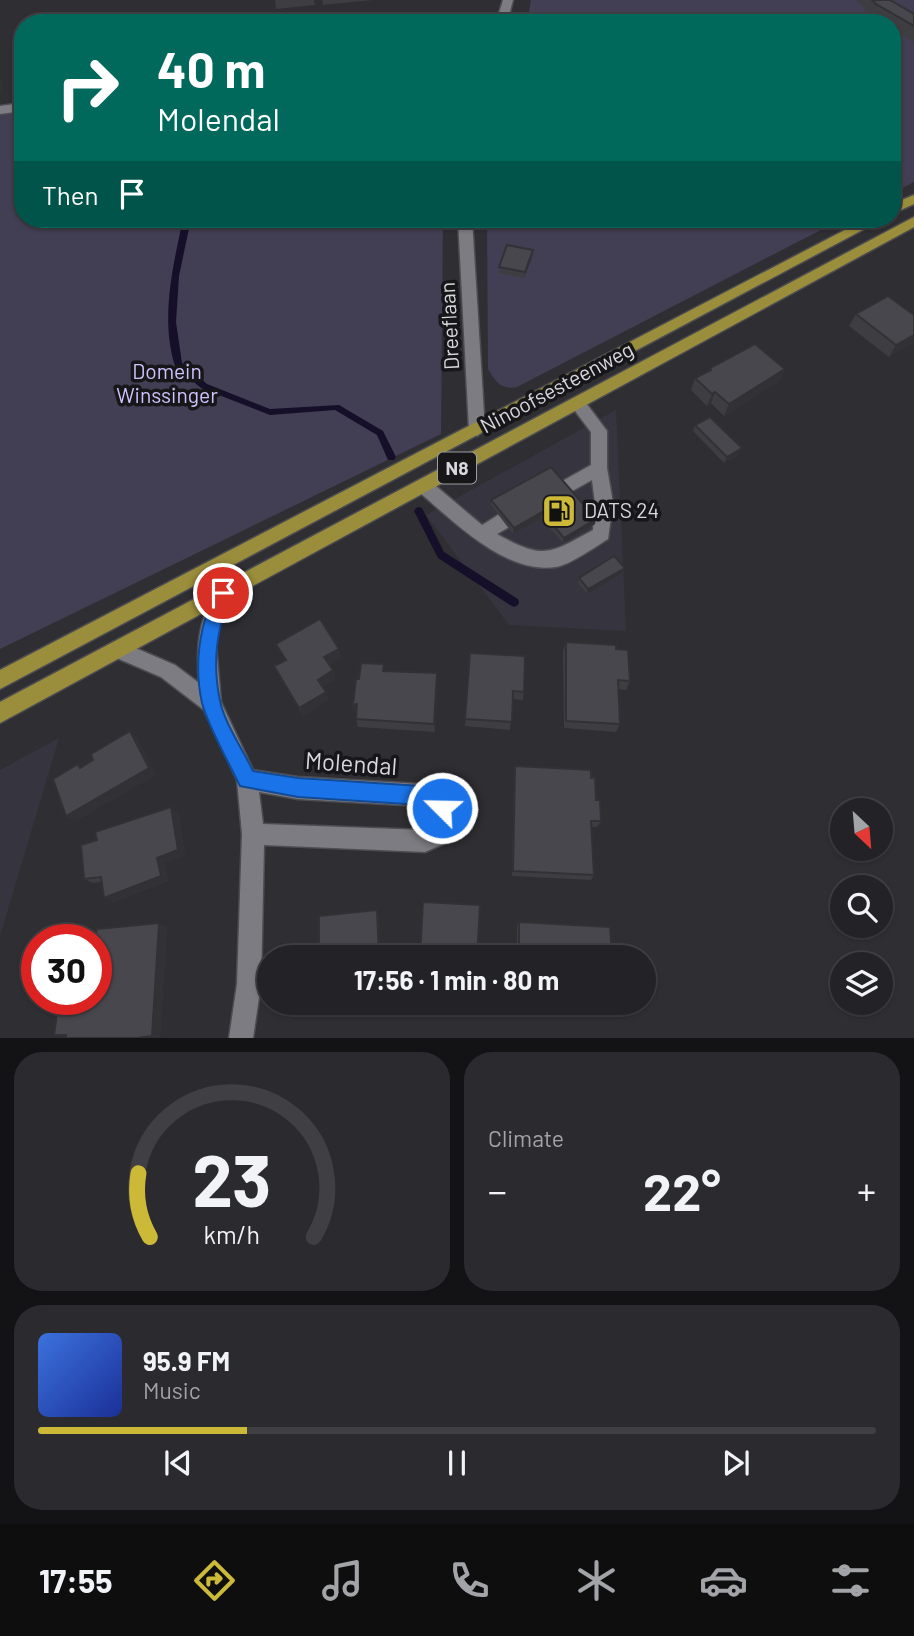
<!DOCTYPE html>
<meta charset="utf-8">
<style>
:root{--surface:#232226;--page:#2b2a2e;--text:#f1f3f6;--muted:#a3a4a7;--line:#403f43;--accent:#cdb938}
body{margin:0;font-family:Barlow,sans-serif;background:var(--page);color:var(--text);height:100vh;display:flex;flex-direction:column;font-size:26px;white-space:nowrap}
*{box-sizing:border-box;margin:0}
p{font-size:23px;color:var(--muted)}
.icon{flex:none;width:38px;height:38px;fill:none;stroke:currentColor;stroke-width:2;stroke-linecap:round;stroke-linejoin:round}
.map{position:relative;height:1038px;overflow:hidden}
.drawer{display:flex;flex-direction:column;gap:14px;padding:14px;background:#131315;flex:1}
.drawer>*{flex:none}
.banner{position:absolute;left:14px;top:14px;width:887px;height:214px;border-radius:28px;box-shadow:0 2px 5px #0004,0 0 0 2px var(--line);background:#00695c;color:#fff;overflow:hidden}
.needle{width:46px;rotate:154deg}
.controls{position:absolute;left:830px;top:798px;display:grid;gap:14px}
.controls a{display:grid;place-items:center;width:63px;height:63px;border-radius:50%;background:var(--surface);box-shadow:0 2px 5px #0004,0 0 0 2px var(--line);font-size:35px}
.speed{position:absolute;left:21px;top:924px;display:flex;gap:14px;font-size:35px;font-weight:700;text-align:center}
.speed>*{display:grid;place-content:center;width:91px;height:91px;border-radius:50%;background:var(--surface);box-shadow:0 2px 5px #0004,0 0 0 2px var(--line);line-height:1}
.speed .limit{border:10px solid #d22;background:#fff;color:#111}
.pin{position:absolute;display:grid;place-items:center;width:60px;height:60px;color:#fff;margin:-30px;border:4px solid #fff;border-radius:50%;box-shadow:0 2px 7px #0007}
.me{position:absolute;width:77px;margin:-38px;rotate:293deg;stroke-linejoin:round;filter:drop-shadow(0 0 5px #0008)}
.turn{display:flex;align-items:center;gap:24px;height:147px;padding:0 28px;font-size:32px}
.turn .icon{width:91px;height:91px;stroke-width:2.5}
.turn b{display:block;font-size:49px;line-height:60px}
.then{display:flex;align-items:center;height:66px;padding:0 28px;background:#0003;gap:14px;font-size:26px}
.big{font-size:52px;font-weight:700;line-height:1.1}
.drawer .card{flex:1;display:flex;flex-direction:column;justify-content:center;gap:10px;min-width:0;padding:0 24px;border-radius:28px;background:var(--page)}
.drawer .dial{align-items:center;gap:0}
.dial svg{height:182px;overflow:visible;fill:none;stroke:var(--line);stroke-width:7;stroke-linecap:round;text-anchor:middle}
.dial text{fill:var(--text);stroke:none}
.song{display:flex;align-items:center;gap:21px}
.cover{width:84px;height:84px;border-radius:10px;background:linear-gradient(135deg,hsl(220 70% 55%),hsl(230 70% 35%))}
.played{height:7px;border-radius:4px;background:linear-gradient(90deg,var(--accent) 25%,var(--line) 25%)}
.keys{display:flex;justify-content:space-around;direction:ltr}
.heat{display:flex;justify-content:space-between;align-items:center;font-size:38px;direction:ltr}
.drawer .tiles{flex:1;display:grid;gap:14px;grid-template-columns:1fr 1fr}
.card:last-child{grid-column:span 2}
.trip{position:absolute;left:257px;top:945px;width:399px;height:70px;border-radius:35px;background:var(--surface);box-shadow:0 2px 5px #0004,0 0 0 2px var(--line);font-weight:700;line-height:70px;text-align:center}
.tabs{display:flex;height:112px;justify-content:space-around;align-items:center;background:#0e0e0f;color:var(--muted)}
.tabs .icon{width:49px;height:49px}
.tabs .current{color:var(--accent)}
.tabs b{font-size:32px;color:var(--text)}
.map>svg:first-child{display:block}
.built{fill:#36343f}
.green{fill:#423e54}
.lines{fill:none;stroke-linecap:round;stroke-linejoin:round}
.stream{fill:#160f29;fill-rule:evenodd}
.minor-casing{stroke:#4d4c51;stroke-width:3}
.major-casing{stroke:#4d4c51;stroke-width:3}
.minor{fill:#7d7c82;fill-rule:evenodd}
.major{fill:#9a8e3c;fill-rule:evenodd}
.wall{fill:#3e3d42}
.shaded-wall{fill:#323236}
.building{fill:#48474d;stroke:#323236;stroke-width:2}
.route{fill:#1a73e8;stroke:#114b97;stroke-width:2}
.labels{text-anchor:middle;stroke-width:7;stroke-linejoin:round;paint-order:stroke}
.shield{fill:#171619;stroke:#9e9da1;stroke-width:2}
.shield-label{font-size:19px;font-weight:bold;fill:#d8d7db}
.street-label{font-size:21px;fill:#d8d7db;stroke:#171619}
.park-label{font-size:21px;fill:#cfc3fe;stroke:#171619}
.poi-label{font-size:21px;fill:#d8d7db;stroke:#171619;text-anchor:start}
.near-street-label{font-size:24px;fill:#d8d7db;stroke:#171619}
</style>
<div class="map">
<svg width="914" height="1038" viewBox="0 0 914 1038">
<rect width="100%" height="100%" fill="#2f2e33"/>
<!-- built -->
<g class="built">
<path d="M616,410l10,221 -117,-6 -83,-110z"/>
<path d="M59,738l-59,198v-166z"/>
</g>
<!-- green -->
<g class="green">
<path d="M531,0h383v182l-21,11 -1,-170h-365z"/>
<path d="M23,111v108h420l-2,215 -441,215v-534z"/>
<path d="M487,219h355l-325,168c-16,3 -21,-5 -29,-18z"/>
</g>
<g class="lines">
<!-- stream -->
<g class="stream">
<path d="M183,219h8l-12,57 -3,46 6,41 25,21 63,25 69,-4 44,26 13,26 -2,3h-6l-11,-25 -42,-25 -65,5 -69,-27 -26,-22c-15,-48 -2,-100 8,-147z"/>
<path d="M419,507l3,1 22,44 74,47 1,3 -1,3 -4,2 -4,-2 -72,-47 -24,-47 2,-3z"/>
</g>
<!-- minor casing -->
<g class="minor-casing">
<g id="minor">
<path d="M503,0h10l-6,23h-11z"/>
<path d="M23,103v8l-23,3v-8z"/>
<path d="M458,219h14l13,211 -8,6 -8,-6z"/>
<path d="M577,397l6,2 24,32v37l6,35 -5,36c-13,8 -38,26 -52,28 -50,8 -103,-46 -138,-76l-3,-5 3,-5h12l52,44c13,-7 32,-24 46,-19l3,5 -3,5 -31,18c47,26 52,20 96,-4l2,-27 -3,-23 -45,25 -6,-2 -3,-5 3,-5 50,-28v-33l-22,-29z"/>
<path d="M223,585l7,2 2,6 -11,23 -5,29 5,57 32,68 45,7 123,7 27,10 7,20 -7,28 -23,10 -161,-7 -3,139 -8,54h-24l8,-54 5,-150 -5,-54 -33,-70 -43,-33 -49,-21 -3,-6 3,-6 7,-3 56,24 24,18c-3,-40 0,-60 17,-96zM259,792l39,7 123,7 11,4 -1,17 -7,3 -161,-6z"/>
</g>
</g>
<!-- major casing -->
<g class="major-casing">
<g id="major">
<path d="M914,195v9l-22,10v-10z"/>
<path d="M914,217v10l-914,496v-21z"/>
<path d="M866,219h17l-883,470v-19z"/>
</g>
</g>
<!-- minor -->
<use href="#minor" class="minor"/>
<!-- major -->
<use href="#major" class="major"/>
</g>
<!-- wall -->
<g class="wall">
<path d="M275,0h43h-4l1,5 -39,4z"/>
<path d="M322,0h51l-50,5z"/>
<path d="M856,0h34l24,14v28l-22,-13v-6h-10l-11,-7z"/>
<path d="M532,257l-8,21 -25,-5v-6z"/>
<path d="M856,314l58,28 -25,15 -40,-31z"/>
<path d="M710,368l75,1 -6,12 -55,35 -13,-13 -4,3 -16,-16 4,-12 14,-7z"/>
<path d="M695,425l44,29 -15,9 -31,-32z"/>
<path d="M491,500l104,24 -32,19 -22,-25 -28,16 -22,-29z"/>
<path d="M625,568l-2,5 -36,21 -9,-11 1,-5z"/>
<path d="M566,642l50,7 14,32 -4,9 -8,-1 2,35 -4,8 -52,-4 -1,-77z"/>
<path d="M276,644l63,5 2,9 -12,7 4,5 2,9 -12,8 6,13 -26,16 -25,-42 -4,-8 11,-6z"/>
<path d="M470,653l54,39 -1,8 -11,-1 -2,31 -45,-4z"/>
<path d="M385,671l52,2 -2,59 -77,-5 -2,-8 1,-6h-2l-2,-8 6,-26z"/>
<path d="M515,766l76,12 10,43 -4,6h-6l3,48 -3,5 -79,-4 2,-103z"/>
<path d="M178,813l7,42 -21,8 4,18 -55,21 -11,-20 -9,1 -9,-4z"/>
<path d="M519,922l93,35h-95v-31z"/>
<path d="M167,926l-7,111 -94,1v-2l-12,-1z"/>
<path d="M319,1003h64v4l-60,6 -4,-2z"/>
<path d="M517,1003h96v4l-4,2z"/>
</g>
<!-- shaded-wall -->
<g class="shaded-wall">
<path d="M0,77l2,4v12l-2,1z"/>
<path d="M533,250l-1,7 -8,21 1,-6z"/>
<path d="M914,335v7l-25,15 7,-12z"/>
<path d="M785,369l-6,12 -55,35 5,-12z"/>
<path d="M715,392l-4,11 -4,3 5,-12z"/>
<path d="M742,448l-3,6 -15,9 3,-6z"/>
<path d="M542,512l-1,6 -28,16 1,-6z"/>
<path d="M596,519l-1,5 -32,19 1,-5z"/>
<path d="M625,568l-2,5 -36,21 1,-5z"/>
<path d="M339,649l2,9 -14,8 -3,-9z"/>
<path d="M333,670l2,9 -14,9 -3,-8z"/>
<path d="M437,673l1,9 -3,50 -1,-8z"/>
<path d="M326,692l3,8 -26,16 -4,-8z"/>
<path d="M357,704l3,8 -5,1 -2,-8z"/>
<path d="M130,731l8,7 18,37 -81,47 -9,-6z"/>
<path d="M171,807l7,6 7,42 -21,8 4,18 -55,21 -9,-4z"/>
<path d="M377,910l2,4 2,43h-2z"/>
<path d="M159,923l8,3 -7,111 -8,-1z"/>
</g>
<!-- building -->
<g class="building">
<path d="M872,0h18l24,14v12l-38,-22z"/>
<path d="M78,13l1,9 -18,1 -1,-7z"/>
<path d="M462,15l21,2 -2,6h-70l8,-1 -1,-3 42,-1z"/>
<path d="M374,21v2h-26z"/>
<path d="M507,245l26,5 -8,22 -26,-5z"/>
<path d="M888,296l26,19v20l-18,10 -40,-31z"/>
<path d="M755,344l30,25 -56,35 -14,-12 -3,2 -17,-16 16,-8 -1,-2z"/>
<path d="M710,417l32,31 -15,9 -32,-32z"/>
<path d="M551,467l45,52 -32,19 -22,-26 -28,16 -23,-28z"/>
<path d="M614,556l11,12 -37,21 -9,-11z"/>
<path d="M320,619l19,30 -15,8 9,13 -15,10 8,12 -27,16 -25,-42 12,-6 -10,-16z"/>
<path d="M566,642l50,3v4l12,1 2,31 -12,-1 2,44 -54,-3z"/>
<path d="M470,653l55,3 -1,36 -11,-1 -1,31 -47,-3z"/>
<path d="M361,663l23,1 -1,7 54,2 -3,51 -78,-5 1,-15 -4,1 3,-26h3z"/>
<path d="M130,731l19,37 -83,48 -13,-37 25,-15 2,4 13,-8 -2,-6z"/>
<path d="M515,766l76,4v8l4,-1 1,23h4l1,21h-10l3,54 -81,-4z"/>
<path d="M171,807l7,43 -21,8 4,18 -57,22 -3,-21 -17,2 -3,-34 16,-5 -2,-8z"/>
<path d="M423,902l57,3 -3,52h-57z"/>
<path d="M377,910l2,47h-60v-41z"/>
<path d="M519,922l91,5 2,30h-93z"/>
<path d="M159,923l-7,113 -15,2h-71v-3h-12l5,-36h37v-59h-14l1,-5 13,-2 1,-4z"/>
<path d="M319,1003h62v2l-62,6z"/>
<path d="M544,1003h69v4z"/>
</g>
<!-- route -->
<path class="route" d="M223,586l6,2 3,5c-16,35 -20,70 -12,108 4,21 23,49 33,70l45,7 123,8 26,9 5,13 -3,6 -7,3 -6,-3 -3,-5 -12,-4 -123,-8 -58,-11c-11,-23 -32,-60 -38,-83 -9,-41 -2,-79 15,-115z"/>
<!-- icons -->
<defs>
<g id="fuel-square" transform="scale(1.75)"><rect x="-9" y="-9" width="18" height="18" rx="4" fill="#cdb938" stroke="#171619"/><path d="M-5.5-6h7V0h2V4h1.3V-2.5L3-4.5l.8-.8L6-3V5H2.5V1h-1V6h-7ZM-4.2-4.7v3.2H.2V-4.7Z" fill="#111"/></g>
</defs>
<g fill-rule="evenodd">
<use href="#fuel-square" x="559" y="511"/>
</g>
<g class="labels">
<!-- shield labels -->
<rect class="shield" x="438" y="452.5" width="38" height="31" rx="5"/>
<g class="shield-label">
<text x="457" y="475">N8</text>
</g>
<!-- street labels -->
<g class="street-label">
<text transform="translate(450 326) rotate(-93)" y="7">Dreeflaan</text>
<text transform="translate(557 388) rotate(-28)" y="7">Ninoofsesteenweg</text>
</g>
<!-- park labels -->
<g class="park-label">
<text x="167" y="379">Domein<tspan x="167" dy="24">Winssinger</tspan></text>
</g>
<!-- poi labels -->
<g class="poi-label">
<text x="584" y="518">DATS 24</text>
</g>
<!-- near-street labels -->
<g class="near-street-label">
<text transform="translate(351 764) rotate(4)" y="8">Molendal</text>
</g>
</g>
</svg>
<div class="controls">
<a><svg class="needle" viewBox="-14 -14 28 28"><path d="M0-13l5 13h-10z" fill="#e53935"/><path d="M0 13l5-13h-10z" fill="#a3a4a7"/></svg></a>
<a><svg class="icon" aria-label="search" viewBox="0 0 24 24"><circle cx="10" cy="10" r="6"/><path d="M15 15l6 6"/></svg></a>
<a><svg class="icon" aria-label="layers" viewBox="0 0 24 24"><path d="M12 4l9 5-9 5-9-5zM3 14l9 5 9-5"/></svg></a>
</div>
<div class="speed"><div class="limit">30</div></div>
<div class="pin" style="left:223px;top:593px;background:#d93025"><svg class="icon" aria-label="arrive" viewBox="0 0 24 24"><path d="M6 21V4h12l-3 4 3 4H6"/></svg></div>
<svg class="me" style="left:442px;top:808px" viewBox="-20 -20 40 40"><circle r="17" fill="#1a73e8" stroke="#fff" stroke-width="3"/><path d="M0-11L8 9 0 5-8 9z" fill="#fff"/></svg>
<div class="trip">17:56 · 1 min · 80 m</div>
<div class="banner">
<div class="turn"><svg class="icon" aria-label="right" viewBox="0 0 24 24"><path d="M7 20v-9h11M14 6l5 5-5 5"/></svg><div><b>40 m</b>Molendal</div></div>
<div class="then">Then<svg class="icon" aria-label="arrive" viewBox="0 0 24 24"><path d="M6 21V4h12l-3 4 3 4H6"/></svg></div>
</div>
</div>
<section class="drawer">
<div class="tiles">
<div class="card dial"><svg viewBox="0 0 100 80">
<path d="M14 69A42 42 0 1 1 86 69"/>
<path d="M14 69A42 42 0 0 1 9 41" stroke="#cdb938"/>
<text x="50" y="56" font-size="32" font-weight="700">23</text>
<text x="50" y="72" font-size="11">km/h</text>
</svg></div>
<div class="card"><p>Climate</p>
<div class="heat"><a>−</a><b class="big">22°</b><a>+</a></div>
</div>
<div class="card">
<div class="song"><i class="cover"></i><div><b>95.9 FM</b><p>Music</p></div></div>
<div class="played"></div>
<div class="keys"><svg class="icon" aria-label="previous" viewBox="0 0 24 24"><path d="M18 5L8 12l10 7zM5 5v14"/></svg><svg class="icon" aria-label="pause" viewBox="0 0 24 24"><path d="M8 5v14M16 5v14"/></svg><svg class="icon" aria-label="next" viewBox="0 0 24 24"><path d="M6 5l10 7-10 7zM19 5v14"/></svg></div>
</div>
</div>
</section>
<nav class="tabs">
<b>17:55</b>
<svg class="icon current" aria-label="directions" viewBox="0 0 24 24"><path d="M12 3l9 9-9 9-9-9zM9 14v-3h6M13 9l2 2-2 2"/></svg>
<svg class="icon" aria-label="music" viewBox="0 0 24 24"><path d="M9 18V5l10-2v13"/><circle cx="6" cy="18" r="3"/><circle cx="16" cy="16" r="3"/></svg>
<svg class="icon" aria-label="phone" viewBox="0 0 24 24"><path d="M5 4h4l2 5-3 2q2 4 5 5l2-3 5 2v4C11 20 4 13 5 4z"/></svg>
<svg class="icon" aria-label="climate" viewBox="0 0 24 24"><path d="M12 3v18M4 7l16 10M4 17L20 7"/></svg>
<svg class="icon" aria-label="car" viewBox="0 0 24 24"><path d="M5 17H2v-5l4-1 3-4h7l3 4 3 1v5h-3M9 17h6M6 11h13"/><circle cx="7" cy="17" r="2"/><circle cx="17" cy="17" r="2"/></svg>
<svg class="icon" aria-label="filters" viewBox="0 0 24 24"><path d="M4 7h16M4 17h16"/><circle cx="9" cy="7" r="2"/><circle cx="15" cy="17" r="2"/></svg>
</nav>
